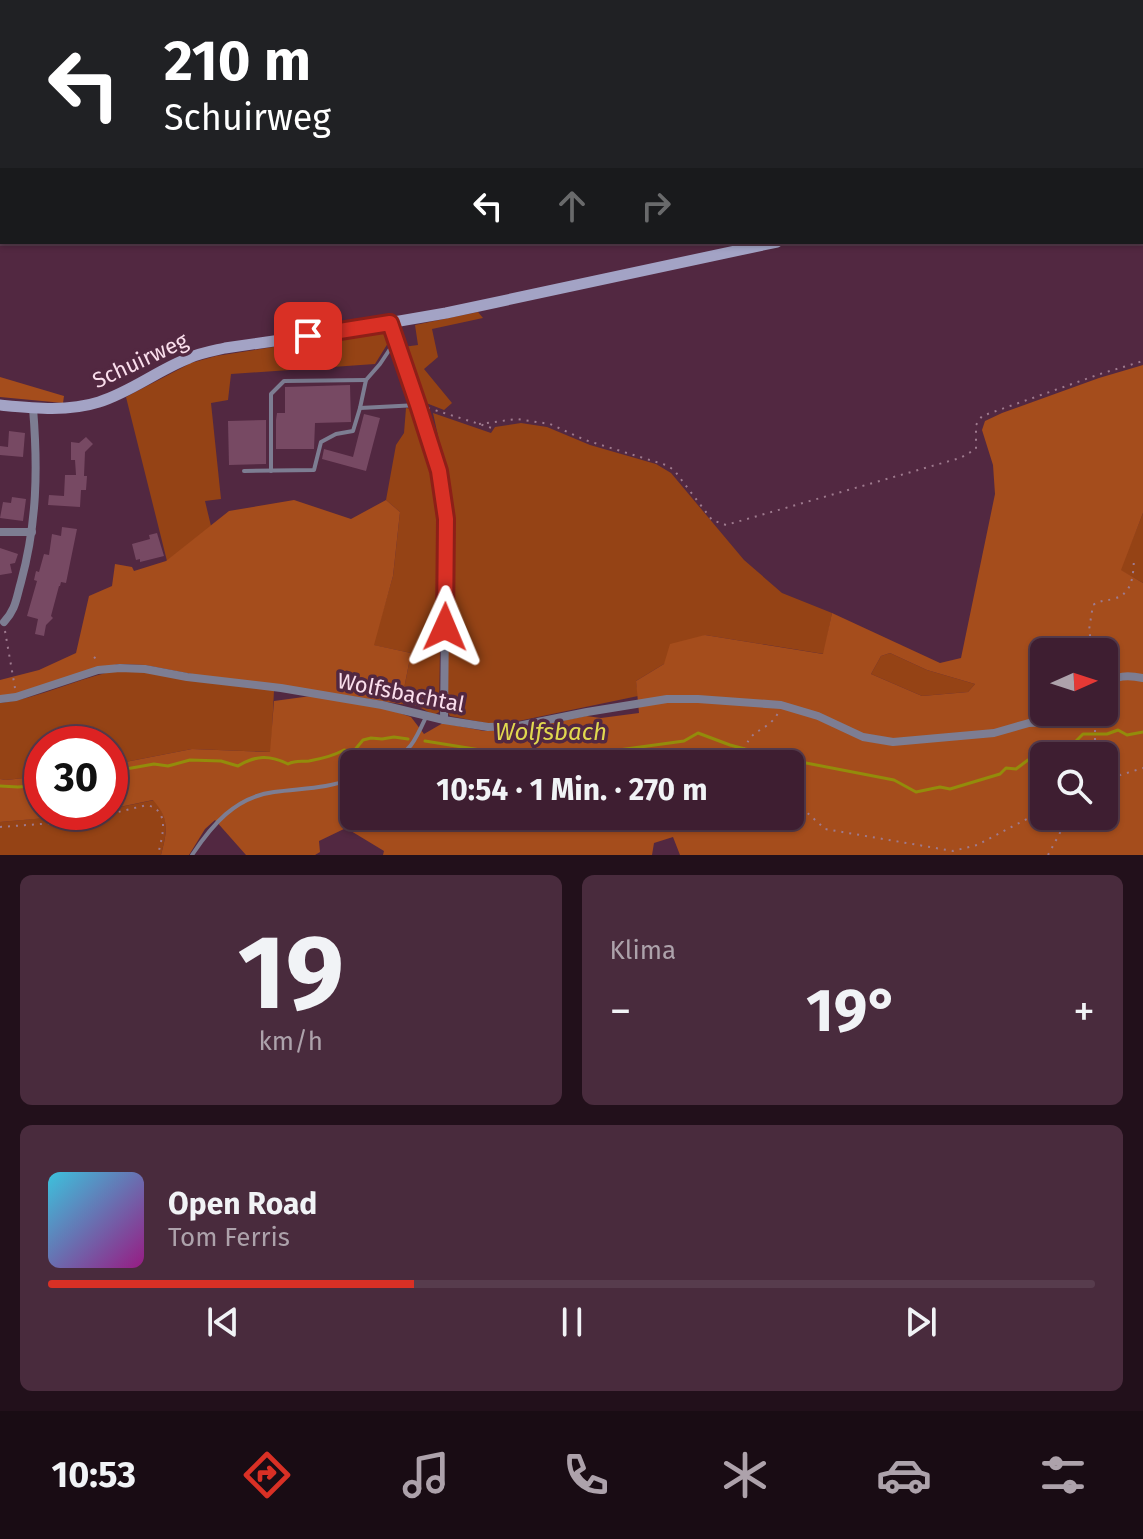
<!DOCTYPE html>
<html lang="de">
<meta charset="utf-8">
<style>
:root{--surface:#3e1e31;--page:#492b3d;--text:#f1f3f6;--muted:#ada2ab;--line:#573c4d;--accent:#d93025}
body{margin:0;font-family:"Fira Sans",sans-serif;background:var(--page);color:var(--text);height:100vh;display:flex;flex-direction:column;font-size:30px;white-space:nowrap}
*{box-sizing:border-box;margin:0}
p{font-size:26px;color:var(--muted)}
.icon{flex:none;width:44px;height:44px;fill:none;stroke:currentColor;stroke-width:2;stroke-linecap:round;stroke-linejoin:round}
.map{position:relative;height:855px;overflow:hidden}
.sheet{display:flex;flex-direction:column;gap:20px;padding:20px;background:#22101b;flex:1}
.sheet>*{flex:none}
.top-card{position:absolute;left:0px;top:0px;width:1144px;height:244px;box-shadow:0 2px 6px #0004,0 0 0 2px var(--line);background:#202124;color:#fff;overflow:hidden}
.needle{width:52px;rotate:87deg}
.controls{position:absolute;left:1030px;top:638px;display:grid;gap:16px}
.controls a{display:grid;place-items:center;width:88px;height:88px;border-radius:12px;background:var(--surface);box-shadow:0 2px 6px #0004,0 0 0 2px var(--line);font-size:40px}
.speed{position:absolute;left:24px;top:726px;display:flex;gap:16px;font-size:40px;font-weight:700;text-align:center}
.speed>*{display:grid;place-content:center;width:104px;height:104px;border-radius:50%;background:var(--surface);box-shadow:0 2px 6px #0004,0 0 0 2px var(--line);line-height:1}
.speed .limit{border:12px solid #d22;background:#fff;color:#111}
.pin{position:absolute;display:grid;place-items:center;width:68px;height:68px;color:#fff;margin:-34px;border-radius:16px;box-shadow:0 4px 12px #0006}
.me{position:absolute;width:88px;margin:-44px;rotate:1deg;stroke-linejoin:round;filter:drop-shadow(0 0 6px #0008)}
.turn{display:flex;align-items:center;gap:28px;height:168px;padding:0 32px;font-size:36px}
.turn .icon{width:104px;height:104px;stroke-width:2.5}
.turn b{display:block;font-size:56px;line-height:68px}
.lanes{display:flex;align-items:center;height:76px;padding:0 32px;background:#0003;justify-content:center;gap:40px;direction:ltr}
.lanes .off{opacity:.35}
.big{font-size:60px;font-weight:700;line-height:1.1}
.sheet .tile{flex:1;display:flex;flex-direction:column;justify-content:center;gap:12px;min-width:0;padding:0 28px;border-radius:12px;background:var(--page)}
.sheet .dial{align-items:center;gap:0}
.dial b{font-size:104px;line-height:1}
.song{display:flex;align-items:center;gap:24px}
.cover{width:96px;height:96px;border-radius:12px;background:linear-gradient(135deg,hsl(190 70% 55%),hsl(310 70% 35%))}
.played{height:8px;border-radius:4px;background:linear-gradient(90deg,var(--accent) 35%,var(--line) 35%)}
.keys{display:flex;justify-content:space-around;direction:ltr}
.heat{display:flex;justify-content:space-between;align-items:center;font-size:44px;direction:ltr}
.sheet .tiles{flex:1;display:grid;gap:20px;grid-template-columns:1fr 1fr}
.tile:last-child{grid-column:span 2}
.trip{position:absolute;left:340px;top:750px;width:464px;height:80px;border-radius:12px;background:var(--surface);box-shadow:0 2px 6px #0004,0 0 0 2px var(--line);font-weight:700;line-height:80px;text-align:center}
.tabs{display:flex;height:128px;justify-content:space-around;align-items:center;background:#190c14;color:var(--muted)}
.tabs .icon{width:56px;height:56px}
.tabs .on{color:var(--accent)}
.tabs b{font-size:36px;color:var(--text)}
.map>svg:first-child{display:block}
.green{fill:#954315}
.forest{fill:#a54d1c;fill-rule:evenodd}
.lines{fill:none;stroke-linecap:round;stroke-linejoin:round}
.stream{stroke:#938c0b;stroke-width:3}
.building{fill:#774963}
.path{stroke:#9e7a8e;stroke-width:2;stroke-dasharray:2 6;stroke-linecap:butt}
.lane{stroke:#7d7d92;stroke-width:4}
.street{stroke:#7d7d92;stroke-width:8}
.secondary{stroke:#a3a3c5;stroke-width:11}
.route-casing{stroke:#8d1f18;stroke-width:20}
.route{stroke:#d93025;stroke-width:14}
.labels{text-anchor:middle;stroke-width:7;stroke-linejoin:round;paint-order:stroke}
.street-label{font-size:22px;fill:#fadeec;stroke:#522841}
.water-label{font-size:24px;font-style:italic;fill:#e1d84f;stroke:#522841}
</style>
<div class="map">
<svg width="1143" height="855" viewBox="0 0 1143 855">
<rect width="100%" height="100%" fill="#522841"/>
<!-- green -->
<g class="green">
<path d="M478,312l5,6 -51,11 6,28 -14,12 28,34 -8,7 -23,-9 -18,-54 15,-2 -3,-20z"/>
<path d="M383,330l5,13 -13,21 -144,10 -3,26 -17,3 10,96 -16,2 6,25 -44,35 -41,-164 65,-34 25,-7z"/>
<path d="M406,408l7,1 6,6 18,60 5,44 -3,193 -5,3 -17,-9 -16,-2 10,-51 -38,-8 20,-69 7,-64 -14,-12 10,-55 8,-12z"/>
<path d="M433,413l58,20 4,-6 26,-4 26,4 43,18 66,19 15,9 73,87 38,33 50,20 -8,41 -119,-19 -41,29 -28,17 2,15 -129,27 -18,1 -41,-8 -4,-6 3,-191 -3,-46z"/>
<path d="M1143,513v70l-23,-13z"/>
<path d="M890,653l37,17 48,14 -7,8 -46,4 -51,-22 10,-18z"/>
<path d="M120,670l24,1 130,19 -3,62 -79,-3 -82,16v-21h-68v32l-36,4 -6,-1v-76c42,-5 79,-26 120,-33z"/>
<path d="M154,800c16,19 13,32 7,55h-161v-33l110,-10v-3z"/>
</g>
<!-- forest -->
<g class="forest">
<path d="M1143,365v148l-22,57 22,13v272h-463l-7,-18 -19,6 -2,12h-269l1,-4 -38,-23 -27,13 1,11 -5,3h-69l-31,-35 -10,9 -16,26h-28c6,-23 9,-36 -8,-55l-43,9v-44l82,-16 78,3 4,-51 37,-5 74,12 26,9 13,17 19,-11 41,8 33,-1 69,-14 15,2 38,-5 -3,-32 28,-17 6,-20 35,-9 118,19 9,-41 108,50 21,-5 34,-164 -2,-29 -11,-35 3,-9 17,-8 97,-35zM1044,652h60v60h-60zM890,653l37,17 48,14 -7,8 -46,4 -51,-22 10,-18zM1044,756h60v60h-60zM354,764h436v52h-436z"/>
<path d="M0,377l64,19 -1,7 -63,-6z"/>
<path d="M294,500l57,19 35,-19 14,12 -7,64 -19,69 37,8 -10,51 -136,-21 -68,-8 -52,-10 -27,-1 -94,29 -24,3v-16l39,-10 37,-17 13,-57 23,-10 3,-22 17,3 2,4 32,-10 63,-50z"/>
<path d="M42,776v36h54l-15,3 -81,7v-43l6,1z"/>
</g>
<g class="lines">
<!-- stream -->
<g class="stream">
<path d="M928,0l2,2"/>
<path d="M425,741l86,14 93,-3 80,-11 14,-8 32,12 45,12 119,23 22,12 24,-5 10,2 50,-15 6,-6 10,1 12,-9 16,-2"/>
<path d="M1046,756l15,-11 8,3 14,-14h24l11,-4 9,5 16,-3"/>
<path d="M110,776l16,-7 28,-5 14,2 22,-6 31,1 17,5c18,-11 32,-11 50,-2 8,-4 13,-2 21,-3 11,-2 26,-6 35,-11l9,2 10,-12 8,-2 11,1 12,-2 14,2"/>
<path d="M0,786l18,1 24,-2"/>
</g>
</g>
<!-- building -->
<g class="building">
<path d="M350,385l1,37 -36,1 -1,26h-38v-29l1,-7h8v-26z"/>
<path d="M364,414l16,4 -14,53 -44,-12 2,-10 29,8z"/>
<path d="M266,420v44l-37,1 -1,-44z"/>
<path d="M9,431l16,2 -2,24 -23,-2v-9l8,1z"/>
<path d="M86,437l7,7 -8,8 -1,24h3l-1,14h-5l-1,17 -32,-2 1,-10 15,1 1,-21h11l-1,-15h-4v-18l8,1z"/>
<path d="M12,497l14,2 -3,22 -23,-3 3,-16 8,1z"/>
<path d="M62,527l15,2 -11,54 -5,-1 -1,4h-1l-8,30 2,2 -7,7 -2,11 -9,-2 3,-15 -11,-3 10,-35 -3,-1 2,-9 3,1 5,-18 5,1 3,-21 9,2z"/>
<path d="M157,533l7,23 -24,6v-3l-4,1 -4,-16 18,-5 -1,-4z"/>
<path d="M0,548l18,6 -3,9 -5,1 2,9 -12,2z"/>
</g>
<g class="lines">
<!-- path -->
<g class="path">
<path d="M224,0v2"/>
<path d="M902,0l1,2"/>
<path d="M428,408l64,20"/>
<path d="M479,424l38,-5 33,5 35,16 81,25 8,5 38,50 14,5 234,-67 16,-9v-24l6,-9 118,-42 43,-13"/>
<path d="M5,631l10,57"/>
<path d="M1093,652l-4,-22 4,-25c8,-5 12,-4 20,-6 20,-5 20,-23 21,-40"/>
<path d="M94,657l5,5"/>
<path d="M1095,756v-44"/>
<path d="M744,758c2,-32 22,-23 34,-45"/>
<path d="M705,764c18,-9 30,-13 48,0"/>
<path d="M1104,780l39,-12"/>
<path d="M790,797l35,32 128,22 24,-6 67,-35"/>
<path d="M0,827l81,-6 66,-16c24,6 15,31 11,50"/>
<path d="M1048,855l21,-39"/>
</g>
<!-- lane -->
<g class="lane">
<path d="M360,408l58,-3"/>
<path d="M244,471l70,-1 7,-28 15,-8 17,-3 7,-23 6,-28 14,-16 14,-21"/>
<path d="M271,471v-77l13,-13 82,-1"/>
<path d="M387,764c24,-13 28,-23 39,-47"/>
<path d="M192,855c20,-30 43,-58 82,-63 28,-4 53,-3 80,-14"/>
</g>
<!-- street -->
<g class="street">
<path d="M1142,112l1,2"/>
<path d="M390,323l28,82 21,66 7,48 -2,201"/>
<path d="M0,532h32"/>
<path d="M4,622c12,-13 12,-23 17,-40 16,-59 17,-113 12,-174"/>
<path d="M1104,685c12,-10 24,-10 39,-7"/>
<path d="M0,699l16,-2 82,-27 22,-2 25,1 42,8 94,11 101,17 62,15 44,7 30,-1 69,-14 80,-13h31l83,6 37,11 45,21 30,5 101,-9 35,-10 26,-1 21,-10"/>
</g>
<!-- secondary -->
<g class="secondary">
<path d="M1142,95l1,-1"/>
<path d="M0,405c32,3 68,7 99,-3 32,-10 59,-32 90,-44 11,-5 23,-7 36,-10l111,-16 110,-19 331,-71"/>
</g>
</g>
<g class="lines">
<!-- route casing -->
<g class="route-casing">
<path id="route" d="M308,336l82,-13 28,82 21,66 7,48 -1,108"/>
</g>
<!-- route -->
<use href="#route" class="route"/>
</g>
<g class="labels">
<!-- street labels -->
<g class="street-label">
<text transform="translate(140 360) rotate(-25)" y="8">Schuirweg</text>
<text transform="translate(401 692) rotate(11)" y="8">Wolfsbachtal</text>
</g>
<!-- water labels -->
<g class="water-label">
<text x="551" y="740">Wolfsbach</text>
</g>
</g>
</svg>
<div class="controls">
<a><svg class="needle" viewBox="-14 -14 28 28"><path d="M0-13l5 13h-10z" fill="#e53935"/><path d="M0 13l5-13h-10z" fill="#ada2ab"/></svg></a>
<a><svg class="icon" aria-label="search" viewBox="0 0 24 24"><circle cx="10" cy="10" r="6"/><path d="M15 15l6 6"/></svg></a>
</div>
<div class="speed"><div class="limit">30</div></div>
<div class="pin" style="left:308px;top:336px;background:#d93025"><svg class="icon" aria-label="arrive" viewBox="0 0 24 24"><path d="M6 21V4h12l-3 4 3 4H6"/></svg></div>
<svg class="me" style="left:445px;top:627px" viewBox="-20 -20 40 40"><path d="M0-17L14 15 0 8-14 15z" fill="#d93025" stroke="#fff" stroke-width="4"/></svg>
<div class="trip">10:54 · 1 Min. · 270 m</div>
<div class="top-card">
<div class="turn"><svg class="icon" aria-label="left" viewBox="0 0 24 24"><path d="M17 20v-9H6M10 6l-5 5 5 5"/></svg><div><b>210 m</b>Schuirweg</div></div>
<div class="lanes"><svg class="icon" aria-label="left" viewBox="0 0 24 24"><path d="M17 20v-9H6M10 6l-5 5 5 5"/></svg><svg class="icon off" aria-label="ahead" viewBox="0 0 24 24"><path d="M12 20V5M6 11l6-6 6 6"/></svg><svg class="icon off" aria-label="right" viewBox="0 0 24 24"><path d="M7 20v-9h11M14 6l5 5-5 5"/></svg></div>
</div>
</div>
<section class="sheet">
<div class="tiles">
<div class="tile dial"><b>19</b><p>km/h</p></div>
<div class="tile"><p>Klima</p>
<div class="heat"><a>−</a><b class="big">19°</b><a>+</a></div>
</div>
<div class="tile">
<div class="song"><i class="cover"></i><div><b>Open Road</b><p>Tom Ferris</p></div></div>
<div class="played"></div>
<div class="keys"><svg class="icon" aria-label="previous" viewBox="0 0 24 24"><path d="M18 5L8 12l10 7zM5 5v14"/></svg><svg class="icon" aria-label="pause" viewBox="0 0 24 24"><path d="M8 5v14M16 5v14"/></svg><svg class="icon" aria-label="next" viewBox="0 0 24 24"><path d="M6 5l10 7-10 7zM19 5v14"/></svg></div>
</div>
</div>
</section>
<nav class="tabs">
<b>10:53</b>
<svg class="icon on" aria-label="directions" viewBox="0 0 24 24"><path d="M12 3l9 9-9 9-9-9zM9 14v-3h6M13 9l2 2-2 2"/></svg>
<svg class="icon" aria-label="music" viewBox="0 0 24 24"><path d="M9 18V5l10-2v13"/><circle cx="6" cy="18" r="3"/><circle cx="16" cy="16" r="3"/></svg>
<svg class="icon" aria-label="phone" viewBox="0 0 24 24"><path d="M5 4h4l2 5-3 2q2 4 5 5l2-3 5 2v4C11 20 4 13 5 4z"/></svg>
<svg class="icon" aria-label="climate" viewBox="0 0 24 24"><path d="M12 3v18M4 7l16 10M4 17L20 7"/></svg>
<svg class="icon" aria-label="car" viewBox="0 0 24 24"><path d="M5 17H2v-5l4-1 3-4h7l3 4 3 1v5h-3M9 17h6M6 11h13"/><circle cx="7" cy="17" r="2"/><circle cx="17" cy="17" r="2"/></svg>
<svg class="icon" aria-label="filters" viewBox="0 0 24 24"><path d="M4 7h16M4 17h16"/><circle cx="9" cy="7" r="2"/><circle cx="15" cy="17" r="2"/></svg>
</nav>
